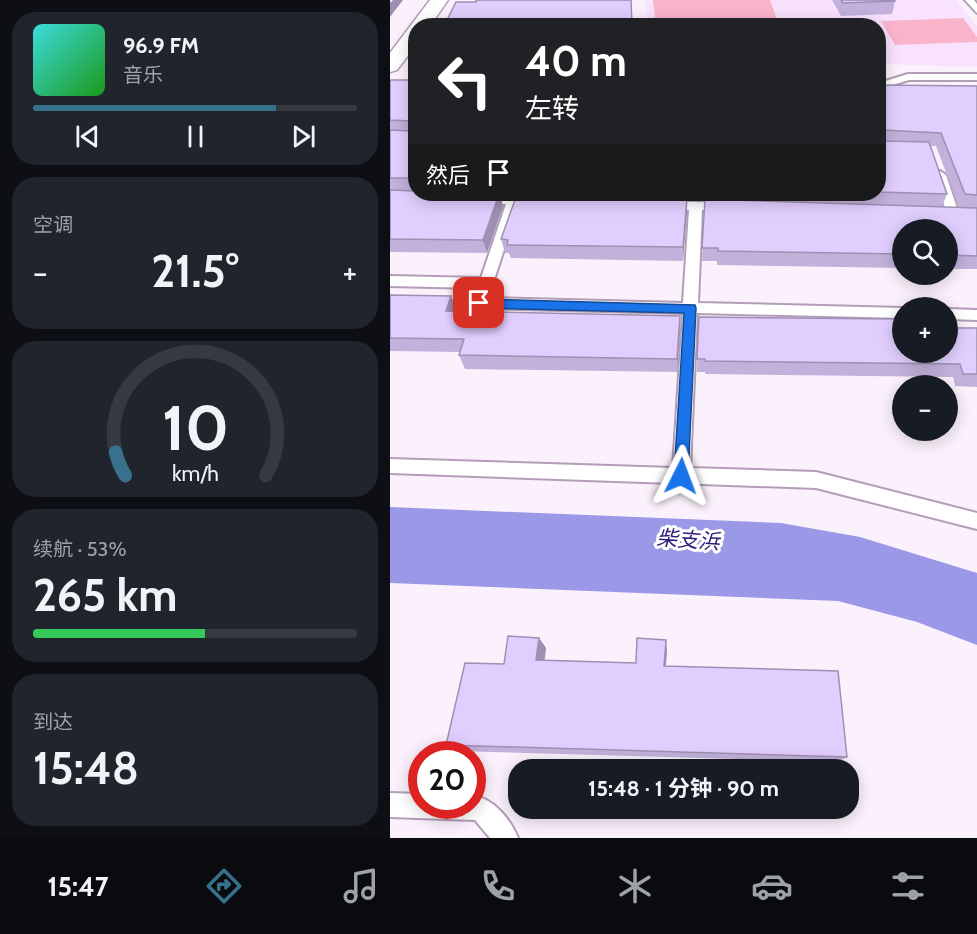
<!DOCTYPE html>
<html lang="zh">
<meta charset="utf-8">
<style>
:root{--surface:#171b24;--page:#20242c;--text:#f1f3f6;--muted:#9ea1a6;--line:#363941;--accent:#38718b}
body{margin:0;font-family:Cabin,"Noto Sans SC",sans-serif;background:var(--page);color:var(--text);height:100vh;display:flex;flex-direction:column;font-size:22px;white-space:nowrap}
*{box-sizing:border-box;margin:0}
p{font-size:20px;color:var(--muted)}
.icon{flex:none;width:33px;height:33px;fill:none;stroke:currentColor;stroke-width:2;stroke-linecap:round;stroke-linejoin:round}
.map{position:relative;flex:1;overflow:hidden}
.details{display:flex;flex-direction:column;gap:12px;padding:12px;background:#0d0f14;width:390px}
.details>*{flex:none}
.hud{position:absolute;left:18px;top:18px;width:478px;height:183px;border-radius:24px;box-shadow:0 3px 15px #0003;background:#202124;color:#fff;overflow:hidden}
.controls{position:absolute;left:502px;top:219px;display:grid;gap:12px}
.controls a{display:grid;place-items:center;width:66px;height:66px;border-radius:50%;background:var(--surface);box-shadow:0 3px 15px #0003;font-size:30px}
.speed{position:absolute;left:18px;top:741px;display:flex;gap:12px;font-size:30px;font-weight:700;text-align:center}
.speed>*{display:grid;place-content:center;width:78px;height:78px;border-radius:50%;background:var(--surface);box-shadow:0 3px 15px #0003;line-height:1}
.speed .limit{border:9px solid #d22;background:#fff;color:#111}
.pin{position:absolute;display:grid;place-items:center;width:51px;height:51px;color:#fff;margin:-26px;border-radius:12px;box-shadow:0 3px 9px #0006}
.me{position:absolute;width:66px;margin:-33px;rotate:3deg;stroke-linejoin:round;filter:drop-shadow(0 0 4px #0008)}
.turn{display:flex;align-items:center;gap:21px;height:126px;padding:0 18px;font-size:27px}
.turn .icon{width:78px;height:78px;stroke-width:2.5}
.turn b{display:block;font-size:42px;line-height:51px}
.then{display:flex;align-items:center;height:57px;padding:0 18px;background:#0003;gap:12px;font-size:22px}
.big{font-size:45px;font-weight:700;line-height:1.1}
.details .widget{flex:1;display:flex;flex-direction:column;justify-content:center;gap:9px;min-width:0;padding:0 21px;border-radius:24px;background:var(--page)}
.details .dial{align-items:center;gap:0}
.dial svg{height:156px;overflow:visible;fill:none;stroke:var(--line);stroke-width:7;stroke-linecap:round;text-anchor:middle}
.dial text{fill:var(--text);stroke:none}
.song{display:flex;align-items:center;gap:18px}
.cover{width:72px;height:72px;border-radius:9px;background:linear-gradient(135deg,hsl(180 70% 55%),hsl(120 70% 35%))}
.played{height:6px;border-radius:3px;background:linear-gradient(90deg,var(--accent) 75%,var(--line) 75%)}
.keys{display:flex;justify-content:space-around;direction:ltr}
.heat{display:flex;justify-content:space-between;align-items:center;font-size:33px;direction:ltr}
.charge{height:9px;border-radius:4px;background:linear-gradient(90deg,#34c759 53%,var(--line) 0)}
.trip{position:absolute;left:118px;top:759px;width:351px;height:60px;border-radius:24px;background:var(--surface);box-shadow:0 3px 15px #0003;font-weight:700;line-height:60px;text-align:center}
.menu{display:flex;height:96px;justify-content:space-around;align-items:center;background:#090b0e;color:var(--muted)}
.menu .icon{width:42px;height:42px}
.menu .active{color:var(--accent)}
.menu b{font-size:27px;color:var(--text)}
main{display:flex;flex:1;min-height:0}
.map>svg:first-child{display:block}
.built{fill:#f9e2fd}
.green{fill:#f9b4cc}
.water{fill:#9b98e8}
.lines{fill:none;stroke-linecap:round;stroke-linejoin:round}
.service-casing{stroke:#b39db7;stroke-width:4}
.tertiary-casing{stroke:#b39db7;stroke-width:3}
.service{fill:#fff;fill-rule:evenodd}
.tertiary{fill:#fff;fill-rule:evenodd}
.wall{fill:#c2b1da;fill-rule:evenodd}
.shaded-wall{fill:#9e90b2}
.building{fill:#e1cefe;stroke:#9e90b2;stroke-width:1.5}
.route{fill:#1a73e8;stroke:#114b97;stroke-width:1.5}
.labels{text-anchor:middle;stroke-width:6;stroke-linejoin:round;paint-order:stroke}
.water-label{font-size:21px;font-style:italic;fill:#2f1b76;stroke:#fff}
</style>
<main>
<section class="details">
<div class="widget">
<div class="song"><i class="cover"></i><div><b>96.9 FM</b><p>音乐</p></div></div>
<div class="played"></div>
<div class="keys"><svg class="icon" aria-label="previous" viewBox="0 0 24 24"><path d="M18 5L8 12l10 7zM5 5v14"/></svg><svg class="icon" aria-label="pause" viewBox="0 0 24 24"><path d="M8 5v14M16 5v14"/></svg><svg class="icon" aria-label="next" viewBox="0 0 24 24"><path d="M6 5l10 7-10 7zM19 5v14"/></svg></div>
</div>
<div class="widget"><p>空调</p>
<div class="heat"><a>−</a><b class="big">21.5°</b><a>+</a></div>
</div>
<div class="widget dial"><svg viewBox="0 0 100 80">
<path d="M14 69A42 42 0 1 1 86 69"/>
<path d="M14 69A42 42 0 0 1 9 57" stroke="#38718b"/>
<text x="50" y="56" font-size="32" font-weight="700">10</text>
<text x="50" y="72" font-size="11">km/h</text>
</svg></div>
<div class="widget"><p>续航 · 53%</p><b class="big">265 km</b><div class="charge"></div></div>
<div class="widget"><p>到达</p><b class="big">15:48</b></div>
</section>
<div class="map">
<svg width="587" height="838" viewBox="0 0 587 838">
<rect width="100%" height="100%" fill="#fbf1fc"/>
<!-- built -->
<path class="built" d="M256,0h310l21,26v41l-98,-3v-38l-232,-1z"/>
<!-- green -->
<g class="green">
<path d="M263,0h117l9,25h-123z"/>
<path d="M573,18l14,19v5l-82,3 -14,-24z"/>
</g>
<!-- water -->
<path class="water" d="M0,507l391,16 79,14 117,36v72l-60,-23 -79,-21 -448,-18z"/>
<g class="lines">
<!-- service casing -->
<g class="service-casing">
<g id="service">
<path d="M575,0h9l3,4v9z"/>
<path d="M518,74h69v6h-68l-30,9v-6z"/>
<path d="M550,171l6,4 13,39 -2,3 -4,1 -6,-4 -13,-39z"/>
<path d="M120,194h12l-1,3h15l6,4 -6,4 -17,-1 -31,94 195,5 6,-93 -29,-2 -2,-3 2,-3 4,-1 61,2 6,4 -6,4 -23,-1 -4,93 205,5v10l-206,-5 -7,155 126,4 161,41v16l-161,-41 -426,-15v-14l283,9 10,-155 -204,-5 -7,-5 5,-15 -87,-2v-10l91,2 25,-74 -25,-1 -6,-4 6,-4 28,1z"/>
<path d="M558,309l29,1v10l-29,-1z"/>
<path d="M0,793l32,1v12h50v-10c21,1 39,24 46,42h-28l-15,-18 -85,-3z"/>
</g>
</g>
<!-- tertiary casing -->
<g class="tertiary-casing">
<path id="tertiary" d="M40,0h18l-18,26h-14v19l-19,25 -7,2v-19z"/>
</g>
<!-- service -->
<use href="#service" class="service"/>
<!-- tertiary -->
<use href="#tertiary" class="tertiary"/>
</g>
<!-- wall -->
<g class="wall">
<path d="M442,0h63v1l-3,13 -51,2z"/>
<path d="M26,80v114h92l-1,1 -7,-1 3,12 -16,47 -97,-1v-170z"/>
<path d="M489,85l98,1v183h-29v-39h-45v38l-186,-3v-4h-15l3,-61h-18l-4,61 -172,-3 -2,-5h-4l-4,-14 16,-45h362zM540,146h6l23,61h-17l5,-13z"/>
<path d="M0,295l61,1 6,14 -1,2 224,18 -3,42 -212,-3 -6,-14 1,-3 -70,-1z"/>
<path d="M309,317l202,10 76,1v59l-22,-1 -2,-9 -248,-3v-2h-8z"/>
<path d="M149,638l7,10 -1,12 91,3 31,-13 -1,16 181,91 -9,5 -379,-11 -13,-6 58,-81z"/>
</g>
<!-- shaded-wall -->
<g class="shaded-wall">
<path d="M3,0h10l-13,17v-14z"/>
<path d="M109,194l4,12 -16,47 -4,-13z"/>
<path d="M297,198v14l-4,49v-14z"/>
<path d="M61,296l6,14 -5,15 -6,-14z"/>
<path d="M290,316v14l-3,42v-13z"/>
<path d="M149,638l7,10 -3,21 -7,-9z"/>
<path d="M276,640l1,10 -2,26 -1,-10z"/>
</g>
<!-- building -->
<g class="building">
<path d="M86,0h155l1,26h-188l12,-24h20z"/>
<path d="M451,0h54v1l-52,2z"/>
<path d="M1,80h25v98h-26v-48l21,1 2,-8 -2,-2 -21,-1v-38z"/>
<path d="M489,85l98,1v109l-12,-1 -24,-61 -58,-3 -3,3 3,8 46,1 18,52 -68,-2z"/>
<path d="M0,190l26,1v3h83l-16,46 -93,-1z"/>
<path d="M127,194l170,4 -4,49 -176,-2 1,-5 -7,-1z"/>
<path d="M315,199l272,9v48l-29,-1v-25h-45v24l-185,-3v-3h-16z"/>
<path d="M0,295l61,1 -5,15 234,5 -3,43 -218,-4 5,-16 -74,-1z"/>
<path d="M309,317l200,2 2,8h2v25h45v-24h29v46h-14l-3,-10 -255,-3v-2h-8z"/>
<path d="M118,636l31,2 -3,22 100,3 1,-25 29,2 -2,26 174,5 9,86 -401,-12 19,-82 39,1z"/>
</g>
<!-- route -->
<path class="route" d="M89,299l216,6 1,3 -8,168 -2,5 -5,2 -5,-2 -2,-5 10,-163 -205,-5 -6,-5z"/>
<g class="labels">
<!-- water labels -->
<g class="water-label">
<text transform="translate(298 540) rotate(4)" y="7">柴支浜</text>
</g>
</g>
</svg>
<div class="controls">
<a><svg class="icon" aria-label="search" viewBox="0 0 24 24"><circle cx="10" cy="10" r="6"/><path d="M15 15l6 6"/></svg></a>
<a>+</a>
<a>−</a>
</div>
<div class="speed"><div class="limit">20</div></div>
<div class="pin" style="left:89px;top:303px;background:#d93025"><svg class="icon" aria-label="arrive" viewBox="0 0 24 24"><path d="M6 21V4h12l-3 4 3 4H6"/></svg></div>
<svg class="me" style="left:291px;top:476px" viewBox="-20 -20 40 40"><path d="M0-17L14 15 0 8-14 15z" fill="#1a73e8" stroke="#fff" stroke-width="4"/></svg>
<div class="trip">15:48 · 1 分钟 · 90 m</div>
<div class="hud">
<div class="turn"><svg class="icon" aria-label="left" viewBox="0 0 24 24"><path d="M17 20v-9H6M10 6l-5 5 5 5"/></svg><div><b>40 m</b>左转</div></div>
<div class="then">然后<svg class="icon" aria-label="arrive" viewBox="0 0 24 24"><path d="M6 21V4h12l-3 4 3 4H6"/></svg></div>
</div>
</div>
</main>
<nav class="menu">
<b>15:47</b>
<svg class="icon active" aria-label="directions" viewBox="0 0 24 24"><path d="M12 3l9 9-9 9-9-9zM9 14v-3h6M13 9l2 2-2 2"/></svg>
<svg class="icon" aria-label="music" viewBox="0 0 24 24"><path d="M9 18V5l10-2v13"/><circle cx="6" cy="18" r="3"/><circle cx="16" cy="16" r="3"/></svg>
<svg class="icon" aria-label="phone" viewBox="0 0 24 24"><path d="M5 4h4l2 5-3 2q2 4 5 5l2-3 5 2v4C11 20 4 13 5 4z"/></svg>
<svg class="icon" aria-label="climate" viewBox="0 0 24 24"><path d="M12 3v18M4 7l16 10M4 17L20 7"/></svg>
<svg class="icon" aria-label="car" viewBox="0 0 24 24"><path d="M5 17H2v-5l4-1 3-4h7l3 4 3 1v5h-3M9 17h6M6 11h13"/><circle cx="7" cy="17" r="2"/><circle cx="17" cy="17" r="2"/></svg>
<svg class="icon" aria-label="filters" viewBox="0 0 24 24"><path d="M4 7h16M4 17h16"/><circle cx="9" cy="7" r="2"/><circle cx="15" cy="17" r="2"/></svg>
</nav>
